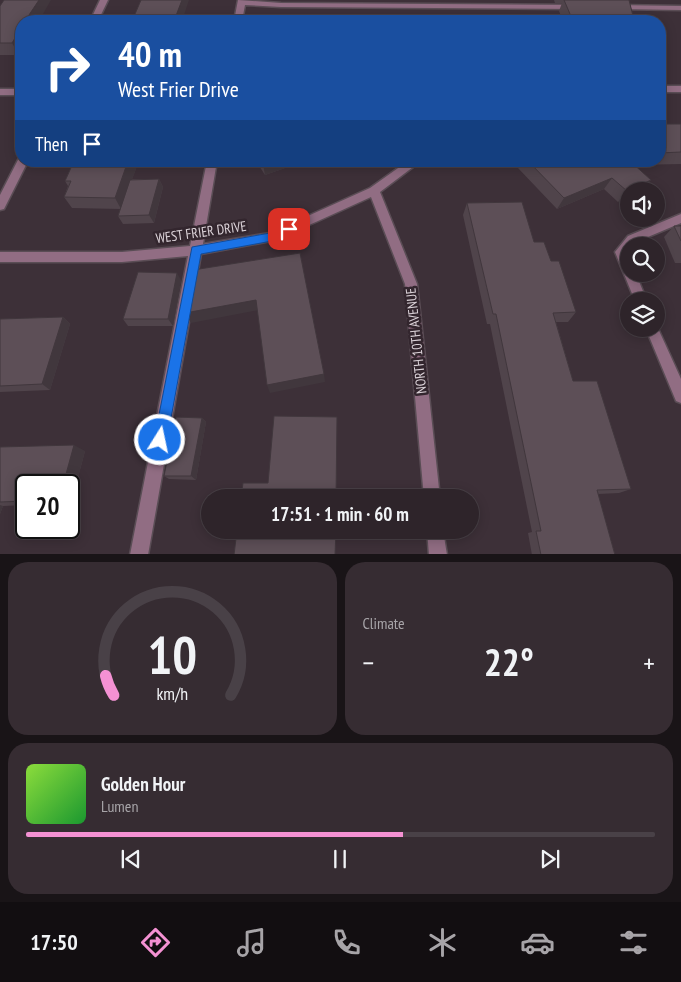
<!DOCTYPE html>
<meta charset="utf-8">
<style>
:root{--surface:#2e242a;--page:#362c32;--text:#f1f3f6;--muted:#a7a4a8;--line:#494147;--accent:#f491d3}
body{margin:0;font-family:"PT Sans Narrow",sans-serif;background:var(--page);color:var(--text);height:100vh;display:flex;flex-direction:column;font-size:19px;white-space:nowrap}
*{box-sizing:border-box;margin:0}
p{font-size:16px;color:var(--muted)}
.icon{flex:none;width:28px;height:28px;fill:none;stroke:currentColor;stroke-width:2;stroke-linecap:round;stroke-linejoin:round}
.map{position:relative;height:554px;overflow:hidden}
.drawer{display:flex;flex-direction:column;gap:8px;padding:8px;background:#191417;flex:1}
.drawer>*{flex:none}
.hud{position:absolute;left:15px;top:15px;width:651px;height:152px;border-radius:20px;box-shadow:0 2px 12px #0003,0 0 0 1px var(--line);background:#1a4fa0;color:#fff;overflow:hidden}
.tools{position:absolute;left:620px;top:182px;display:grid;gap:10px}
.tools a{display:grid;place-items:center;width:45px;height:45px;border-radius:50%;background:var(--surface);box-shadow:0 2px 12px #0003,0 0 0 1px var(--line);font-size:25px}
.speed{position:absolute;left:15px;top:474px;display:flex;gap:10px;font-size:25px;font-weight:700;text-align:center}
.speed>*{display:grid;place-content:center;width:65px;height:65px;border-radius:50%;background:var(--surface);box-shadow:0 2px 12px #0003,0 0 0 1px var(--line);line-height:1}
.speed .limit{border:2px solid #111;border-radius:8px;background:#fff;color:#111}
.pin{position:absolute;display:grid;place-items:center;width:42px;height:42px;color:#fff;margin:-21px;border-radius:10px;box-shadow:0 2px 8px #0006}
.me{position:absolute;width:55px;margin:-28px;rotate:10deg;stroke-linejoin:round;filter:drop-shadow(0 0 4px #0008)}
.turn{display:flex;align-items:center;gap:18px;height:105px;padding:0 20px;font-size:22px}
.turn .icon{width:65px;height:65px;stroke-width:2.5}
.turn b{display:block;font-size:35px;line-height:42px}
.then{display:flex;align-items:center;height:48px;padding:0 20px;background:#0003;gap:10px;font-size:19px}
.big{font-size:38px;font-weight:800;line-height:1.1}
.drawer .widget{flex:1;display:flex;flex-direction:column;justify-content:center;gap:8px;min-width:0;padding:0 18px;border-radius:20px;background:var(--page)}
.drawer .dial{align-items:center;gap:0}
.dial svg{height:130px;overflow:visible;fill:none;stroke:var(--line);stroke-width:7;stroke-linecap:round;text-anchor:middle}
.dial text{fill:var(--text);stroke:none}
.song{display:flex;align-items:center;gap:15px}
.cover{width:60px;height:60px;border-radius:8px;background:linear-gradient(135deg,hsl(90 70% 55%),hsl(130 70% 35%))}
.played{height:5px;border-radius:2px;background:linear-gradient(90deg,var(--accent) 60%,var(--line) 60%)}
.keys{display:flex;justify-content:space-around;direction:ltr}
.heat{display:flex;justify-content:space-between;align-items:center;font-size:28px;direction:ltr}
.drawer .tiles{flex:1;display:grid;gap:8px;grid-template-columns:1fr 1fr}
.widget:last-child{grid-column:span 2}
.trip{position:absolute;left:201px;top:489px;width:278px;height:50px;border-radius:25px;background:var(--surface);box-shadow:0 2px 12px #0003,0 0 0 1px var(--line);font-weight:800;line-height:50px;text-align:center}
.menu{display:flex;height:80px;justify-content:space-around;align-items:center;background:#120e11;color:var(--muted)}
.menu .icon{width:35px;height:35px}
.menu .current{color:var(--accent)}
.menu b{font-size:22px;color:var(--text)}
.map>svg:first-child{display:block}
.lines{fill:none;stroke-linecap:round;stroke-linejoin:round}
.minor-casing{stroke:#5a4d55;stroke-width:3}
.minor{fill:#916d83;fill-rule:evenodd}
.wall{fill:#50444b}
.shaded-wall{fill:#41373d}
.building{fill:#5d4f57;stroke:#41373d}
.route{fill:#1a73e8;stroke:#114b97}
.labels{text-anchor:middle;stroke-width:5;stroke-linejoin:round;paint-order:stroke}
.street-label{font-size:14px;fill:#dcd3d9;stroke:#33262e}
</style>
<div class="map">
<svg width="681" height="555" viewBox="0 0 681 555">
<rect width="100%" height="100%" fill="#3d3038"/>
<g class="lines">
<!-- minor casing -->
<g class="minor-casing">
<g id="minor">
<path d="M100,0h8l-10,21h-8z"/>
<path d="M238,0l43,3 295,2 4,2 -4,2 -295,-2 -36,-2 -3,16h-8z"/>
<path d="M613,5l68,1v4l-65,-1 -4,-2z"/>
<rect x="660" y="86" width="21" height="6"/>
<rect x="0" y="89" width="21" height="6"/>
<path d="M19,158h2v3h7l-24,48 -4,1v-15z"/>
<path d="M207,161h10l-14,83 67,-11 100,-45 38,-27h13l-41,31 37,92 23,214h-16l-19,-214 -34,-87 -95,43 -75,14 -53,301h-18l58,-299 -66,6h-122v-10h122l68,-6z"/>
<path d="M681,214v9l-45,19 -3,4h-4v28h7l11,27h-12l-20,-49 13,-16z"/>
<path d="M656,324l25,55v24l-5,-2 -30,-72h10z"/>
<path d="M427,530h16l4,25h-18z"/>
</g>
</g>
<!-- minor -->
<use href="#minor" class="minor"/>
</g>
<!-- wall -->
<g class="wall">
<path d="M554,0h75l4,16 10,5h-80l-4,-10 3,-8h-7z"/>
<path d="M0,6l19,49h-19z"/>
<path d="M660,124h21v40l-47,1 17,15 -8,11h-14v7l-11,4 -14,-13 -47,20 -39,-41 2,-7h140z"/>
<path d="M74,161h65l-7,18h27l4,8 -9,36 -31,1 -5,-8 3,-7 -49,-1 -8,-11 4,-11 -3,-5z"/>
<path d="M256,161h49l-40,14z"/>
<path d="M467,203l67,39 17,19 25,51 -8,10h-12l17,59 58,108 -12,4 -21,1 17,61h-83l-4,-22 4,-1 -42,-208h-3l-24,-109z"/>
<path d="M674,226h7v37h-6l-11,-26z"/>
<path d="M181,280l-8,46h-45l-5,-7z"/>
<path d="M63,317l7,7 -20,66 -50,2v-73z"/>
<path d="M202,418l4,4 -10,58 -27,-1 -5,-3z"/>
<path d="M0,447l85,4 -14,53h-2v-19h-43v20l-23,1 -3,8z"/>
</g>
<!-- shaded-wall -->
<g class="shaded-wall">
<path d="M39,0h12l-12,21h-14z"/>
<path d="M182,0h7l-7,21h-8z"/>
<path d="M21,28v23l-2,4 -7,-12z"/>
<path d="M128,161h11l-18,48 -6,-11z"/>
<path d="M269,161h36l-40,14 -2,-11z"/>
<path d="M612,178l-8,11 -47,20 7,-11z"/>
<path d="M159,179l4,8 -9,36 -5,-8z"/>
<path d="M651,180l-8,11h-14v7l-11,4 9,-11z"/>
<path d="M177,273l4,7 -8,46 -5,-7z"/>
<path d="M256,300l3,10 -68,13 -6,-10z"/>
<path d="M63,317l7,7 -20,66 -8,-6z"/>
<path d="M324,374l1,8 -55,11 -3,-8z"/>
<path d="M202,418l4,4 -10,58 -5,-4z"/>
<path d="M74,445l11,6 -14,53h-2v-19h-6z"/>
<path d="M0,505l3,1 -3,8z"/>
</g>
<!-- building -->
<g class="building">
<path d="M4,0h35l-14,21h-4v7l-9,15h-12v-37z"/>
<path d="M141,0h41l-8,21h-42z"/>
<path d="M564,0h65l4,16h6l4,5h-70z"/>
<path d="M395,18l20,3h-22z"/>
<path d="M660,124h21v28l-21,1z"/>
<path d="M74,161h54l-13,37 -51,-1 7,-16h-6z"/>
<path d="M262,161h7l-6,3z"/>
<path d="M528,161h102l21,19 -24,11 -15,-13 -48,20z"/>
<path d="M159,179l-10,36 -31,1 12,-36z"/>
<path d="M522,202l12,40h10l7,19h8l17,51 -23,1 20,68h24l34,108 -34,1 18,65h-74l-5,-24h5l-45,-217h-3l-26,-111z"/>
<path d="M674,226h7v15z"/>
<path d="M300,253l24,121 -57,11 -11,-85 -71,13 8,-43z"/>
<path d="M138,272l39,1 -9,46h-45z"/>
<path d="M63,317l-21,67 -42,2v-67z"/>
<path d="M274,416l63,1 -1,81h-95l2,-15h25z"/>
<path d="M176,417l26,1 -11,58h-27z"/>
<path d="M74,445l-11,40h-37v16l-26,1v-55z"/>
<path d="M237,530h99l-1,25h-101z"/>
</g>
<!-- route -->
<path class="route" d="M289,225l5,4 -1,3 -21,9 -71,13 -34,186 -2,5 -5,2 -4,-2 -2,-5 38,-193 78,-14z"/>
<g class="labels">
<!-- street labels -->
<g class="street-label">
<text transform="translate(201 232) rotate(-8)" y="5">WEST FRIER DRIVE</text>
<text transform="translate(416 341) rotate(-96)" y="5">NORTH 10TH AVENUE</text>
</g>
</g>
</svg>
<div class="tools">
<a><svg class="icon" aria-label="sound" viewBox="0 0 24 24"><path d="M4 9h4l5-4v14l-5-4H4zM17 9q2 3 0 6"/></svg></a>
<a><svg class="icon" aria-label="search" viewBox="0 0 24 24"><circle cx="10" cy="10" r="6"/><path d="M15 15l6 6"/></svg></a>
<a><svg class="icon" aria-label="layers" viewBox="0 0 24 24"><path d="M12 4l9 5-9 5-9-5zM3 14l9 5 9-5"/></svg></a>
</div>
<div class="speed"><div class="limit">20</div></div>
<div class="pin" style="left:289px;top:229px;background:#d93025"><svg class="icon" aria-label="arrive" viewBox="0 0 24 24"><path d="M6 21V4h12l-3 4 3 4H6"/></svg></div>
<svg class="me" style="left:160px;top:440px" viewBox="-20 -20 40 40"><circle r="17" fill="#1a73e8" stroke="#fff" stroke-width="3"/><path d="M0-11L8 9 0 5-8 9z" fill="#fff"/></svg>
<div class="trip">17:51 · 1 min · 60 m</div>
<div class="hud">
<div class="turn"><svg class="icon" aria-label="right" viewBox="0 0 24 24"><path d="M7 20v-9h11M14 6l5 5-5 5"/></svg><div><b>40 m</b>West Frier Drive</div></div>
<div class="then">Then<svg class="icon" aria-label="arrive" viewBox="0 0 24 24"><path d="M6 21V4h12l-3 4 3 4H6"/></svg></div>
</div>
</div>
<section class="drawer">
<div class="tiles">
<div class="widget dial"><svg viewBox="0 0 100 80">
<path d="M14 69A42 42 0 1 1 86 69"/>
<path d="M14 69A42 42 0 0 1 9 57" stroke="#f491d3"/>
<text x="50" y="56" font-size="32" font-weight="700">10</text>
<text x="50" y="72" font-size="11">km/h</text>
</svg></div>
<div class="widget"><p>Climate</p>
<div class="heat"><a>−</a><b class="big">22°</b><a>+</a></div>
</div>
<div class="widget">
<div class="song"><i class="cover"></i><div><b>Golden Hour</b><p>Lumen</p></div></div>
<div class="played"></div>
<div class="keys"><svg class="icon" aria-label="previous" viewBox="0 0 24 24"><path d="M18 5L8 12l10 7zM5 5v14"/></svg><svg class="icon" aria-label="pause" viewBox="0 0 24 24"><path d="M8 5v14M16 5v14"/></svg><svg class="icon" aria-label="next" viewBox="0 0 24 24"><path d="M6 5l10 7-10 7zM19 5v14"/></svg></div>
</div>
</div>
</section>
<nav class="menu">
<b>17:50</b>
<svg class="icon current" aria-label="directions" viewBox="0 0 24 24"><path d="M12 3l9 9-9 9-9-9zM9 14v-3h6M13 9l2 2-2 2"/></svg>
<svg class="icon" aria-label="music" viewBox="0 0 24 24"><path d="M9 18V5l10-2v13"/><circle cx="6" cy="18" r="3"/><circle cx="16" cy="16" r="3"/></svg>
<svg class="icon" aria-label="phone" viewBox="0 0 24 24"><path d="M5 4h4l2 5-3 2q2 4 5 5l2-3 5 2v4C11 20 4 13 5 4z"/></svg>
<svg class="icon" aria-label="climate" viewBox="0 0 24 24"><path d="M12 3v18M4 7l16 10M4 17L20 7"/></svg>
<svg class="icon" aria-label="car" viewBox="0 0 24 24"><path d="M5 17H2v-5l4-1 3-4h7l3 4 3 1v5h-3M9 17h6M6 11h13"/><circle cx="7" cy="17" r="2"/><circle cx="17" cy="17" r="2"/></svg>
<svg class="icon" aria-label="filters" viewBox="0 0 24 24"><path d="M4 7h16M4 17h16"/><circle cx="9" cy="7" r="2"/><circle cx="15" cy="17" r="2"/></svg>
</nav>
